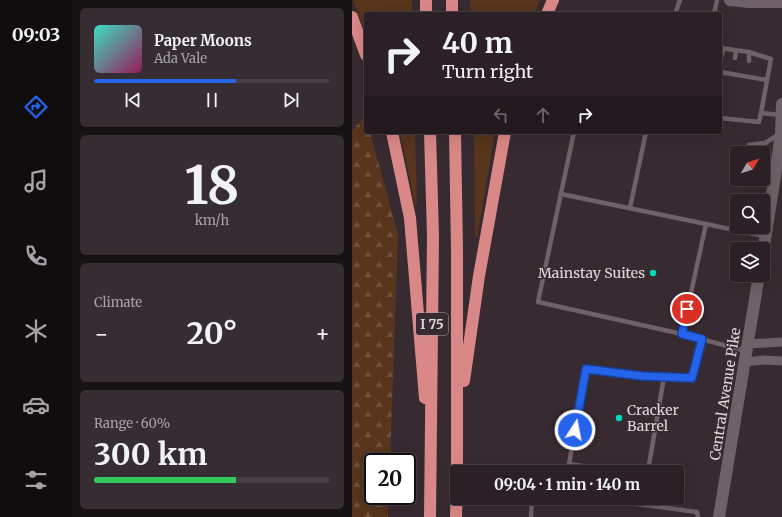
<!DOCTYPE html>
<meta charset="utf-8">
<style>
:root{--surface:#2a2025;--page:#362d32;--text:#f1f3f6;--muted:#a5a3a7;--line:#463e42;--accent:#2563eb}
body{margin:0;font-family:Merriweather,serif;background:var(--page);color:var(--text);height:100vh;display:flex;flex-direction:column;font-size:15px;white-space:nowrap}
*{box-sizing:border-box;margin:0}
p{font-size:13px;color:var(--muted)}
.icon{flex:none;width:22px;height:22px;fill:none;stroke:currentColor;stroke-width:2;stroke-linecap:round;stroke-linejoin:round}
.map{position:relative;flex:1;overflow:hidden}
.panel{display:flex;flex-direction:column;gap:8px;padding:8px;background:#171214;width:280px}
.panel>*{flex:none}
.guide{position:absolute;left:12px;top:12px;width:358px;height:122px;border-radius:4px;box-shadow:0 4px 16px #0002,0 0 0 1px var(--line);background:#2a2025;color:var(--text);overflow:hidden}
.needle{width:26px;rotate:51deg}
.controls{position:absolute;left:378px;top:146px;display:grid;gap:8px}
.controls a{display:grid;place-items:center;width:40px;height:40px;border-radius:4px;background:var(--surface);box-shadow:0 4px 16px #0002,0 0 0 1px var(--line);font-size:20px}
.speed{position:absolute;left:12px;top:453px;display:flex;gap:8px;font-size:20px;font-weight:700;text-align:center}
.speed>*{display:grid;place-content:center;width:52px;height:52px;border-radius:50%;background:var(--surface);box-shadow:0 4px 16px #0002,0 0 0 1px var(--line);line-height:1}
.speed .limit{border:2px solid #111;border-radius:6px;background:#fff;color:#111}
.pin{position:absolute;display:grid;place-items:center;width:34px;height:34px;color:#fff;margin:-17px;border:2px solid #fff;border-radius:50%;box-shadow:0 1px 4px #0007}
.me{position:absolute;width:44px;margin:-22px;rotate:11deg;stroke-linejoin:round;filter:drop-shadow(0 0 3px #0008)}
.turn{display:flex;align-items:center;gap:14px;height:84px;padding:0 12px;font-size:18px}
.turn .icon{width:52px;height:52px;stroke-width:2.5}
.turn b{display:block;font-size:28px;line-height:34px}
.lanes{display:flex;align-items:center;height:38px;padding:0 12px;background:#0003;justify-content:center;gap:20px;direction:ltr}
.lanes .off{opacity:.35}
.big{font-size:30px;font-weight:700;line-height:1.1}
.panel .card{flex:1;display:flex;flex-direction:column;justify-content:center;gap:6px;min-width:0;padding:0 14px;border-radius:6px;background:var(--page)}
.panel .dial{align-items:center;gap:0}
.dial b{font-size:52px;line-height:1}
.song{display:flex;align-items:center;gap:12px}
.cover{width:48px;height:48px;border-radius:6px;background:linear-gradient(135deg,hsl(170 70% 55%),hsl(330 70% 35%))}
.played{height:4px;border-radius:2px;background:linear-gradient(90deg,var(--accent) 60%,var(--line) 60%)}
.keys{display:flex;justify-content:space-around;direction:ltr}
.heat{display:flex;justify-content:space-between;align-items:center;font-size:22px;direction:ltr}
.charge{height:6px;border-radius:3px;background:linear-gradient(90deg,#34c759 60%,var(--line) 0)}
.trip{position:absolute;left:98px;top:465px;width:234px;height:40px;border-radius:4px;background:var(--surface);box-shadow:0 4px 16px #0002,0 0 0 1px var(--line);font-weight:700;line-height:40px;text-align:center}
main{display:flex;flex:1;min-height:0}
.tab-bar{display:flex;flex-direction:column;width:72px;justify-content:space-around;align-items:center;background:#110d0f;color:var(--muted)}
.tab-bar .icon{width:28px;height:28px}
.tab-bar .selected{color:var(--accent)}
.tab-bar b{font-size:18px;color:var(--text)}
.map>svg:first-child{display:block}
.green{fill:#58351c}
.forest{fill:url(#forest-firs)}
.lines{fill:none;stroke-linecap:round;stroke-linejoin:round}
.lane{stroke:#706068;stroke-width:4.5}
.street{stroke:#706068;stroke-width:9}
.secondary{stroke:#706068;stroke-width:12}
.highway{stroke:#da8887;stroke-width:12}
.route-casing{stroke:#184099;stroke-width:10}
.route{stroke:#2563eb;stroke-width:7}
.poi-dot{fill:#00d5b7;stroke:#382a31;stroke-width:1.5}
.labels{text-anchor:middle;stroke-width:3;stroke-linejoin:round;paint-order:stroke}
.shield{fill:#382a31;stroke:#aea3a9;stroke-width:1}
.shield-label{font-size:13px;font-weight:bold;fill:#e1d7dc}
.poi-label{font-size:14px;fill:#e1d7dc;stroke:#382a31;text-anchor:end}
.street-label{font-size:14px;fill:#e1d7dc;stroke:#382a31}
</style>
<main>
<nav class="tab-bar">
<b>09:03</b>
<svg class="icon selected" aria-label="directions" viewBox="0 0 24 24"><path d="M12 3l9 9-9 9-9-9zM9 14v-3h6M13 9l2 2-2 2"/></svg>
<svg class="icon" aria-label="music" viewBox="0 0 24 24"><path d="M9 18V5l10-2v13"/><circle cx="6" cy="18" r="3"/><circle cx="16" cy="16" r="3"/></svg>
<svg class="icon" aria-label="phone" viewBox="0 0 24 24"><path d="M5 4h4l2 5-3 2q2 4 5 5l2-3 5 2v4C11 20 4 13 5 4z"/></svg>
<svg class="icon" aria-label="climate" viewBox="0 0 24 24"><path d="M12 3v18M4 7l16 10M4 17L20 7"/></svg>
<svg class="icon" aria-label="car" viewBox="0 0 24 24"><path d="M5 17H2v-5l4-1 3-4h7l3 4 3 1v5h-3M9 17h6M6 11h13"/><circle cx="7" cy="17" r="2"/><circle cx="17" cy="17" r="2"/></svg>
<svg class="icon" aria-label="filters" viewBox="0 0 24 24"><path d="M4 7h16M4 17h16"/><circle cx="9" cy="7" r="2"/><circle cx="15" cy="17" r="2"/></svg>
</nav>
<section class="panel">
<div class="card">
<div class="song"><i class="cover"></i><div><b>Paper Moons</b><p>Ada Vale</p></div></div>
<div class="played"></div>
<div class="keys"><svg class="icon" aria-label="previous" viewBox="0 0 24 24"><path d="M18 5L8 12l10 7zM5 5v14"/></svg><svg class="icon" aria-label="pause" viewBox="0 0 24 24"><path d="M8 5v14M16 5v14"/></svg><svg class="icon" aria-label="next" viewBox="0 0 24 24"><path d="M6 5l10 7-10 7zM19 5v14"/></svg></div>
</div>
<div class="card dial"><b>18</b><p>km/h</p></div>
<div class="card"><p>Climate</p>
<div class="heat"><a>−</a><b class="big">20°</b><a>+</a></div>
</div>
<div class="card"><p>Range · 60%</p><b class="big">300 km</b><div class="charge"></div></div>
</section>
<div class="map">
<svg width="430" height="517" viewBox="0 0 430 517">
<defs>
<pattern id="forest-firs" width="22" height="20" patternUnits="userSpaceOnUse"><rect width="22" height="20" fill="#58351c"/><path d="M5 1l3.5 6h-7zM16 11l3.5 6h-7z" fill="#70523c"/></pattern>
</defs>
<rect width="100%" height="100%" fill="#382a31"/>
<!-- green -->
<g class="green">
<path d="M1,0h59v14h-46v20z"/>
<path d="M118,0h70l-6,14h-63z"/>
<path d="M48,132h15l2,72 -2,1z"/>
<path d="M122,132h21l-18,106 -2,-1z"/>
</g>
<!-- forest -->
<path class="forest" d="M14,115v17h4l28,102 -8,228h-17v34h15v21h-36v-386z"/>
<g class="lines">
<!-- lane -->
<g class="lane">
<path d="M323,14l5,-14"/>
<path d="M362,14l3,-14"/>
<path d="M368,48l29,4 22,7 -10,54 20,2"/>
<path d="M370,55l1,-7"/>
<path d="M383,58l1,-8"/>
<path d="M397,61v-9"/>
<path d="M368,72l47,8"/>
<path d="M368,118l39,4 2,-9"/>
<path d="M222,132l-36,170 144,32"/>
<path d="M397,145l16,-2 13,-8"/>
<path d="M397,145l11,8"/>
<path d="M411,155l12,10"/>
<path d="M209,194l203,42"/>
<path d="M278,208l16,-76"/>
<path d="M354,224l-24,110 64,17"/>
<path d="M268,472l-51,-8 17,-95 56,7 50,2 10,-39"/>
<path d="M288,472l8,-1 16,-94"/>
<path d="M241,498l104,14 1,5"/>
<path d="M179,517l1,-19"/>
</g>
<!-- street -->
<g class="street">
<path d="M396,344l34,-2"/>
<path d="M393,362l19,-2 18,1"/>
</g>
<!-- secondary -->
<g class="secondary">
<path d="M378,0l19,2h33"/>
<path d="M411,252l12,-76 6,-43 1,-29"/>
<path d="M367,517l40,-242"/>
</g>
<!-- highway -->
<g class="highway">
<path d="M74,0v14"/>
<path d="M100,0v14"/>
<path d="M195,14l6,-14"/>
<path d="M0,17l14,38"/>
<path d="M40,132l18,86 15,180"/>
<path d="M103,132l2,119v221"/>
<path d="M112,381l15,-105 26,-144"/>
<path d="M78,517l3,-281 -3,-104"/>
<path d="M104,517l1,-34"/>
</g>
</g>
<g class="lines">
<!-- route casing -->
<g class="route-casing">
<path id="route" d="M223,430l11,-61 56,7 50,2 10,-39 -20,-5 5,-25"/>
</g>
<!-- route -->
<use href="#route" class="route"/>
</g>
<!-- markers -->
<g class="poi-dot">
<circle cx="301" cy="273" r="4"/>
<circle cx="267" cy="418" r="4"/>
</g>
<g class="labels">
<!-- shield labels -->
<rect class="shield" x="64" y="313" width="32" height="22" rx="3"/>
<g class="shield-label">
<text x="80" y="329">I 75</text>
</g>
<!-- poi labels -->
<g class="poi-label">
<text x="293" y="278">Mainstay Suites</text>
<text x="275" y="415" text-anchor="start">Cracker<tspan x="275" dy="16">Barrel</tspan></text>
</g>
<!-- street labels -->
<g class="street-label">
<text transform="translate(373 394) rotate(-81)" y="5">Central Avenue Pike</text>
</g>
</g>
</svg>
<div class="controls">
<a><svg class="needle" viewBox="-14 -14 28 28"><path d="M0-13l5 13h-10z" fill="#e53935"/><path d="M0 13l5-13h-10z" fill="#a5a3a7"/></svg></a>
<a><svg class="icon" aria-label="search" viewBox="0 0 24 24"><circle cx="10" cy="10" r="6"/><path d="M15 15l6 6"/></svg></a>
<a><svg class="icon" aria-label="layers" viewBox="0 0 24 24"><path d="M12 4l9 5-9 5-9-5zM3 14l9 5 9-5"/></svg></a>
</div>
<div class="speed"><div class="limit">20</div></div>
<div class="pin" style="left:335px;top:309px;background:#d93025"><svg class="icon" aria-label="arrive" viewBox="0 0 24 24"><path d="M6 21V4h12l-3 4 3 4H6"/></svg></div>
<svg class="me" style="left:223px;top:430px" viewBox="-20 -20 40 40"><circle r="17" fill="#2563eb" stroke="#fff" stroke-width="3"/><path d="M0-11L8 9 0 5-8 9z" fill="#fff"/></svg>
<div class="trip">09:04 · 1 min · 140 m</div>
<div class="guide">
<div class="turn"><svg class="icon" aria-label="right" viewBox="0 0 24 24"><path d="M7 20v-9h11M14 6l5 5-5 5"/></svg><div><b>40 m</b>Turn right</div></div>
<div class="lanes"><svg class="icon off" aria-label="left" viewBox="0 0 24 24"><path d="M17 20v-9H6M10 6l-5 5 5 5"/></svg><svg class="icon off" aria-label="ahead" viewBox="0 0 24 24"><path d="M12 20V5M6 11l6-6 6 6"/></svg><svg class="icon" aria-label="right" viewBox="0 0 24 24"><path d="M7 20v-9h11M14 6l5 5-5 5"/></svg></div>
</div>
</div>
</main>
